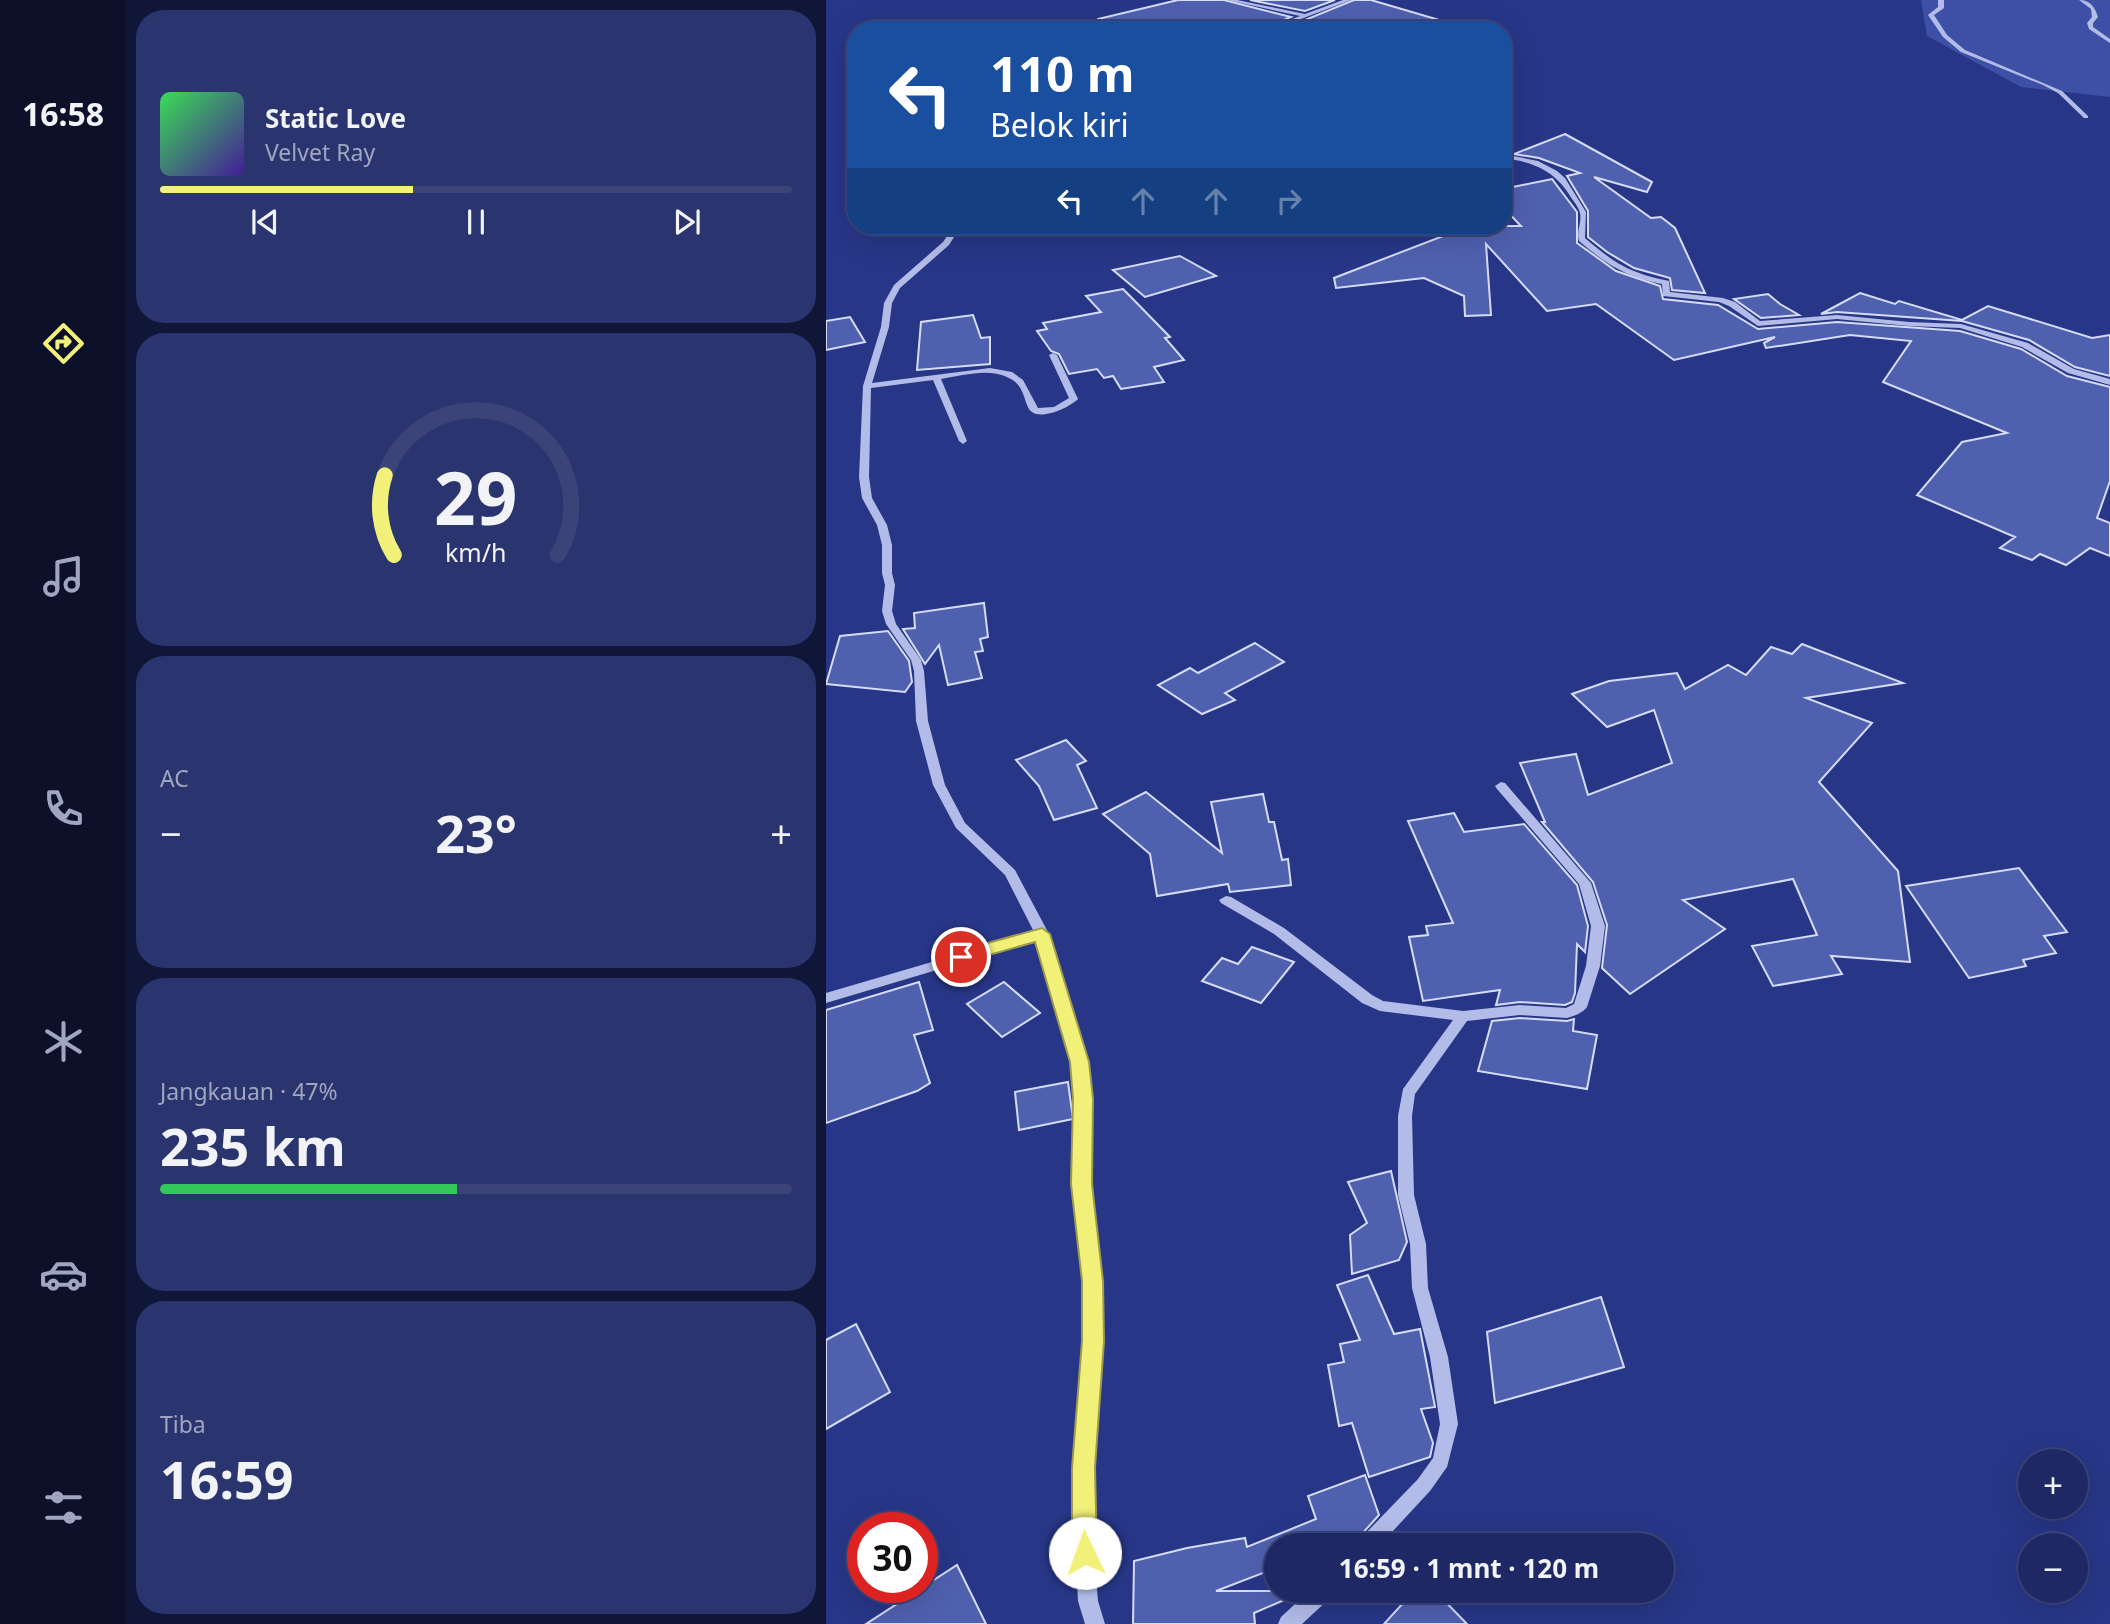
<!DOCTYPE html>
<html lang="id">
<meta charset="utf-8">
<style>
:root{--surface:#1d2865;--page:#2a346e;--text:#f1f3f6;--muted:#a0a6bf;--line:#3b4479;--accent:#f1f078}
body{margin:0;font-family:"Noto Sans",sans-serif;background:var(--page);color:var(--text);height:100vh;display:flex;flex-direction:column;font-size:26px;white-space:nowrap}
*{box-sizing:border-box;margin:0}
p{font-size:23px;color:var(--muted)}
.icon{flex:none;width:38px;height:38px;fill:none;stroke:currentColor;stroke-width:2;stroke-linecap:round;stroke-linejoin:round}
.map{position:relative;flex:1;overflow:hidden}
.panel{display:flex;flex-direction:column;gap:10px;padding:10px;background:#101638;width:700px}
.panel>*{flex:none}
.banner{position:absolute;left:21px;top:21px;width:665px;height:214px;border-radius:28px;box-shadow:0 7px 28px #0002,0 0 0 2px var(--line);background:#1a4fa0;color:#fff;overflow:hidden}
.buttons{position:absolute;left:1192px;top:1449px;display:grid;gap:14px}
.buttons a{display:grid;place-items:center;width:70px;height:70px;border-radius:50%;background:var(--surface);box-shadow:0 7px 28px #0002,0 0 0 2px var(--line);font-size:35px}
.speed{position:absolute;left:21px;top:1512px;display:flex;gap:14px;font-size:35px;font-weight:700;text-align:center}
.speed>*{display:grid;place-content:center;width:91px;height:91px;border-radius:50%;background:var(--surface);box-shadow:0 7px 28px #0002,0 0 0 2px var(--line);line-height:1}
.speed .limit{border:10px solid #d22;background:#fff;color:#111}
.pin{position:absolute;display:grid;place-items:center;width:60px;height:60px;color:#fff;margin:-30px;border:4px solid #fff;border-radius:50%;box-shadow:0 2px 7px #0007}
.me{position:absolute;width:77px;margin:-38px;rotate:357deg;stroke-linejoin:round;filter:drop-shadow(0 0 5px #0008)}
.turn{display:flex;align-items:center;gap:24px;height:147px;padding:0 28px;font-size:32px}
.turn .icon{width:91px;height:91px;stroke-width:2.5}
.turn b{display:block;font-size:49px;line-height:60px}
.lanes{display:flex;align-items:center;height:66px;padding:0 28px;background:#0003;justify-content:center;gap:35px;direction:ltr}
.lanes .off{opacity:.35}
.big{font-size:52px;font-weight:700;line-height:1.1}
.panel .widget{flex:1;display:flex;flex-direction:column;justify-content:center;gap:10px;min-width:0;padding:0 24px;border-radius:28px;background:var(--page)}
.panel .dial{align-items:center;gap:0}
.dial svg{height:182px;overflow:visible;fill:none;stroke:var(--line);stroke-width:7;stroke-linecap:round;text-anchor:middle}
.dial text{fill:var(--text);stroke:none}
.song{display:flex;align-items:center;gap:21px}
.cover{width:84px;height:84px;border-radius:10px;background:linear-gradient(135deg,hsl(130 70% 55%),hsl(260 70% 35%))}
.played{height:7px;border-radius:4px;background:linear-gradient(90deg,var(--accent) 40%,var(--line) 40%)}
.keys{display:flex;justify-content:space-around;direction:ltr}
.heat{display:flex;justify-content:space-between;align-items:center;font-size:38px;direction:ltr}
.charge{height:10px;border-radius:5px;background:linear-gradient(90deg,#34c759 47%,var(--line) 0)}
.trip{position:absolute;left:438px;top:1533px;width:410px;height:70px;border-radius:35px;background:var(--surface);box-shadow:0 7px 28px #0002,0 0 0 2px var(--line);font-weight:700;line-height:70px;text-align:center}
main{display:flex;flex:1;min-height:0}
.tabs{display:flex;flex-direction:column;width:126px;justify-content:space-around;align-items:center;background:#0c1028;color:var(--muted)}
.tabs .icon{width:49px;height:49px}
.tabs .current{color:var(--accent)}
.tabs b{font-size:32px;color:var(--text)}
.map>svg:first-child{display:block}
.green{fill:#3e50a6}
.building{fill:#4f60af;stroke:#d6dcf7;stroke-width:2}
.lines{fill:none;stroke-linecap:round;stroke-linejoin:round}
.minor{fill:#b3bce8;fill-rule:evenodd}
.route{fill:#f1f078;stroke:#9d9c4e;stroke-width:2}
</style>
<main>
<nav class="tabs">
<b>16:58</b>
<svg class="icon current" aria-label="directions" viewBox="0 0 24 24"><path d="M12 3l9 9-9 9-9-9zM9 14v-3h6M13 9l2 2-2 2"/></svg>
<svg class="icon" aria-label="music" viewBox="0 0 24 24"><path d="M9 18V5l10-2v13"/><circle cx="6" cy="18" r="3"/><circle cx="16" cy="16" r="3"/></svg>
<svg class="icon" aria-label="phone" viewBox="0 0 24 24"><path d="M5 4h4l2 5-3 2q2 4 5 5l2-3 5 2v4C11 20 4 13 5 4z"/></svg>
<svg class="icon" aria-label="climate" viewBox="0 0 24 24"><path d="M12 3v18M4 7l16 10M4 17L20 7"/></svg>
<svg class="icon" aria-label="car" viewBox="0 0 24 24"><path d="M5 17H2v-5l4-1 3-4h7l3 4 3 1v5h-3M9 17h6M6 11h13"/><circle cx="7" cy="17" r="2"/><circle cx="17" cy="17" r="2"/></svg>
<svg class="icon" aria-label="filters" viewBox="0 0 24 24"><path d="M4 7h16M4 17h16"/><circle cx="9" cy="7" r="2"/><circle cx="15" cy="17" r="2"/></svg>
</nav>
<section class="panel">
<div class="widget">
<div class="song"><i class="cover"></i><div><b>Static Love</b><p>Velvet Ray</p></div></div>
<div class="played"></div>
<div class="keys"><svg class="icon" aria-label="previous" viewBox="0 0 24 24"><path d="M18 5L8 12l10 7zM5 5v14"/></svg><svg class="icon" aria-label="pause" viewBox="0 0 24 24"><path d="M8 5v14M16 5v14"/></svg><svg class="icon" aria-label="next" viewBox="0 0 24 24"><path d="M6 5l10 7-10 7zM19 5v14"/></svg></div>
</div>
<div class="widget dial"><svg viewBox="0 0 100 80">
<path d="M14 69A42 42 0 1 1 86 69"/>
<path d="M14 69A42 42 0 0 1 10 34" stroke="#f1f078"/>
<text x="50" y="56" font-size="32" font-weight="700">29</text>
<text x="50" y="72" font-size="11">km/h</text>
</svg></div>
<div class="widget"><p>AC</p>
<div class="heat"><a>−</a><b class="big">23°</b><a>+</a></div>
</div>
<div class="widget"><p>Jangkauan · 47%</p><b class="big">235 km</b><div class="charge"></div></div>
<div class="widget"><p>Tiba</p><b class="big">16:59</b></div>
</section>
<div class="map">
<svg width="1284" height="1624" viewBox="0 0 1284 1624">
<rect width="100%" height="100%" fill="#273687"/>
<!-- green -->
<path class="green" d="M1095,0h189v97l-89,-10 -94,-51z"/>
<!-- building -->
<g class="building">
<path d="M352,0h46l67,17 -33,13 -26,-7 -27,7h-106l-1,-11z"/>
<path d="M424,0h85l-30,11z"/>
<path d="M528,0h17l75,22 -1,8h-149l-1,-6z"/>
<path d="M739,134l87,48 -5,10 -53,-15 57,41 10,-1 14,11 30,65 -33,-3 -2,-12 -36,-10 -27,-16 -19,-15v-26l-21,-35 13,-3 -41,-15 -25,-4z"/>
<path d="M726,179l25,33v31l39,28 44,15 3,13 55,6 40,24 79,-7 123,9 61,18 46,27 43,11v94l-13,37 13,5v33l-20,-8 -24,17 -26,-11 -8,6 -32,-12 15,-11 -98,-42 45,-53 45,-9 -124,-51 28,-41 -61,-6 -84,13 -2,-5 11,-6 -101,23 -78,-56 -49,7 -61,-67 5,71 -26,1 -1,-20 -40,-18 -88,10 -2,-10 135,-52h52l-18,-19v-18z"/>
<path d="M354,256l36,20 -71,21 -32,-27z"/>
<path d="M297,289l47,48 -5,1 19,22 -30,7 10,15 -43,7 -8,-13 -9,2 -7,-9 -28,5 -10,-20 -8,-3 -14,-20 10,-2 -4,-6 58,-11 -15,-16z"/>
<path d="M1034,293l35,11 4,-3 63,19 26,-14 104,32 18,-3v41l-35,-9 -46,-27 -67,-19 -125,-9 -16,2z"/>
<path d="M942,294l12,10 19,11 -38,3 -27,-19z"/>
<path d="M147,315l8,23 9,-1v27l-73,6 4,-48z"/>
<path d="M24,317l15,25 -39,8v-29z"/>
<path d="M158,603l4,34 -8,2 3,12 -8,1 7,26 -34,7 -9,-40 -14,19 -22,-35 12,-1 -1,-15z"/>
<path d="M62,631l21,30 3,21 -7,10 -79,-8 14,-48z"/>
<path d="M429,643l29,19 -59,31 10,7 -33,14 -44,-29 32,-17 8,5z"/>
<path d="M976,644l101,39 -97,15 66,25 -53,59 79,89 12,91 -79,-6 11,18 -69,12 -21,-40 65,-11 -24,-56 -110,21 42,29 -95,65 -28,-26 5,-43 -14,-43 -51,-60h3l-25,-59 56,-9 12,41 84,-32 -18,-53 -47,17 -35,-33 37,-13 68,-8 8,16 43,-24 18,10 25,-28 21,7z"/>
<path d="M240,740l20,21 -9,4 20,43 -43,12 -15,-34 -23,-26z"/>
<path d="M320,792l76,61 -11,-51 52,-8 6,28h5l8,38 6,-1 3,26 -61,7 -2,-8 -71,12 -7,-42 -47,-40z"/>
<path d="M628,813l10,19 60,-8 53,61 11,41 -3,26 -8,-8 -2,49 -3,9 -7,3 -45,-3 -24,3 4,-15 -77,11 -14,-64 19,-2 -2,-9 27,-3 -45,-102z"/>
<path d="M1193,868l48,64 -23,4 12,17 -33,7 3,6 -57,12 -63,-92z"/>
<path d="M426,947l42,15 -33,41 -59,-22 20,-23 16,6z"/>
<path d="M93,982l14,48 -19,5 16,48 -13,8 -91,32v-113z"/>
<path d="M178,982l36,31 -38,24 -35,-33z"/>
<path d="M694,1018l47,3 7,-2 -1,12 24,4 -10,54 -109,-18 14,-50z"/>
<path d="M242,1082l5,37 -54,11 -4,-38z"/>
<path d="M565,1171l16,71 -8,18 -47,14 -2,-39 17,-12 -19,-41z"/>
<path d="M542,1275l26,59 26,-5 15,78 -14,2 12,34 -3,14 -61,20 -17,-54 -13,3 -11,-61 16,-3 -4,-18 20,-4 -23,-55z"/>
<path d="M775,1297l23,70 -129,36 -8,-71z"/>
<path d="M30,1324l34,68 -64,37v-89z"/>
<path d="M539,1475l14,40 -18,20 -28,10h-57v23l-60,23h89l-51,22 1,11h-122l1,-63 53,-13 58,-10 2,9 69,-28 -8,-23z"/>
<path d="M131,1565l29,59h-120z"/>
<path d="M588,1591h21l32,33h-83z"/>
</g>
<g class="lines">
<!-- minor -->
<g class="minor">
<path d="M401,0h10l68,14 38,-14h8l-79,30h-8l36,-14z"/>
<path d="M1112,0h6v8l-10,7 13,20 18,15 97,41 26,25v2h-4l-26,-25 -15,-8 -82,-33 -18,-15 -15,-22 10,-8z"/>
<path d="M1253,0c11,0 16,7 19,17l-5,6v4l17,12v4l-21,-14 -2,-6 5,-6 -1,-8z"/>
<path d="M677,154l35,7 19,10 8,7 21,34 -1,26c30,26 45,35 84,43l1,11 53,6 12,4 25,19 77,-6 72,7 52,2 67,19 46,26 36,10v6l-42,-12 -46,-26 -62,-19 -51,-2 -72,-7 -79,7 -29,-20 -10,-4 -56,-6 -1,-12c-36,-7 -55,-19 -83,-43 -3,-10 3,-18 1,-28 -1,-5 -5,-10 -8,-14 -16,-28 -38,-37 -69,-41z"/>
<path d="M128,226h7l-12,19 -49,43 -8,15 -3,24 -17,56 118,-15 22,4 11,8 15,28 16,-1 15,-9 -20,-43 4,-2 4,2 21,44c-8,8 -35,21 -46,13 -9,-6 -5,-27 -25,-35 -20,-9 -45,-1 -66,2l26,62 -4,3 -4,-3 -26,-61 -62,8 -2,89 3,21 15,27 5,20v28l3,12 -3,26 4,13 25,36 3,11 4,50 17,64 20,38 50,47 34,64 37,128 4,37 -1,85 12,97v60l-4,48 -5,139 6,73 7,23h-20l-7,-23 -4,-73 5,-139 6,-48v-60l-12,-97 3,-85 -4,-37 -35,-122 -211,63v-10l208,-61 -29,-57 -49,-47 -23,-43 -17,-64 -2,-50 -3,-11 -25,-36 -4,-13 3,-26 -3,-12v-28l-5,-20 -15,-27 -3,-21 4,-91 18,-59 3,-24 10,-18 49,-43z"/>
<path d="M675,782l4,1 86,100 14,43 -5,40 -13,41c-4,6 -13,9 -20,11l-47,-3 -53,6 -52,73 -3,22 2,79 12,49 2,44 20,69 10,67 -11,43 -17,24 -50,54h-21l2,-7 57,-59 15,-21 7,-34 -10,-67 -18,-69 -2,-44 -12,-49v-79l5,-27 50,-69 -73,-9 -18,-8 -88,-69 -53,-31 -2,-3 7,-4 5,1 53,31 88,67 11,6 80,10 57,-6 46,3 8,-4 12,-38 5,-40 -12,-42 -82,-95 -2,-3z"/>
<path d="M483,1591h24l-3,7 -28,26h-24l3,-7z"/>
</g>
</g>
<!-- route -->
<path class="route" d="M216,928l8,6 39,128 4,37 -1,85 11,97 1,60 -9,127 2,85 -4,8 -8,4 -9,-4 -4,-8v-85l10,-127v-60l-11,-97 2,-85 -3,-37 -35,-120 -74,21 -6,-2 -3,-4 3,-5z"/>
</svg>
<div class="buttons">
<a>+</a>
<a>−</a>
</div>
<div class="speed"><div class="limit">30</div></div>
<div class="pin" style="left:135px;top:957px;background:#d93025"><svg class="icon" aria-label="arrive" viewBox="0 0 24 24"><path d="M6 21V4h12l-3 4 3 4H6"/></svg></div>
<svg class="me" style="left:259px;top:1553px" viewBox="-20 -20 40 40"><circle r="19" fill="#fff"/><path d="M0-13L10 11 0 6-10 11z" fill="#f1f078"/></svg>
<div class="trip">16:59 · 1 mnt · 120 m</div>
<div class="banner">
<div class="turn"><svg class="icon" aria-label="left" viewBox="0 0 24 24"><path d="M17 20v-9H6M10 6l-5 5 5 5"/></svg><div><b>110 m</b>Belok kiri</div></div>
<div class="lanes"><svg class="icon" aria-label="left" viewBox="0 0 24 24"><path d="M17 20v-9H6M10 6l-5 5 5 5"/></svg><svg class="icon off" aria-label="ahead" viewBox="0 0 24 24"><path d="M12 20V5M6 11l6-6 6 6"/></svg><svg class="icon off" aria-label="ahead" viewBox="0 0 24 24"><path d="M12 20V5M6 11l6-6 6 6"/></svg><svg class="icon off" aria-label="right" viewBox="0 0 24 24"><path d="M7 20v-9h11M14 6l5 5-5 5"/></svg></div>
</div>
</div>
</main>
